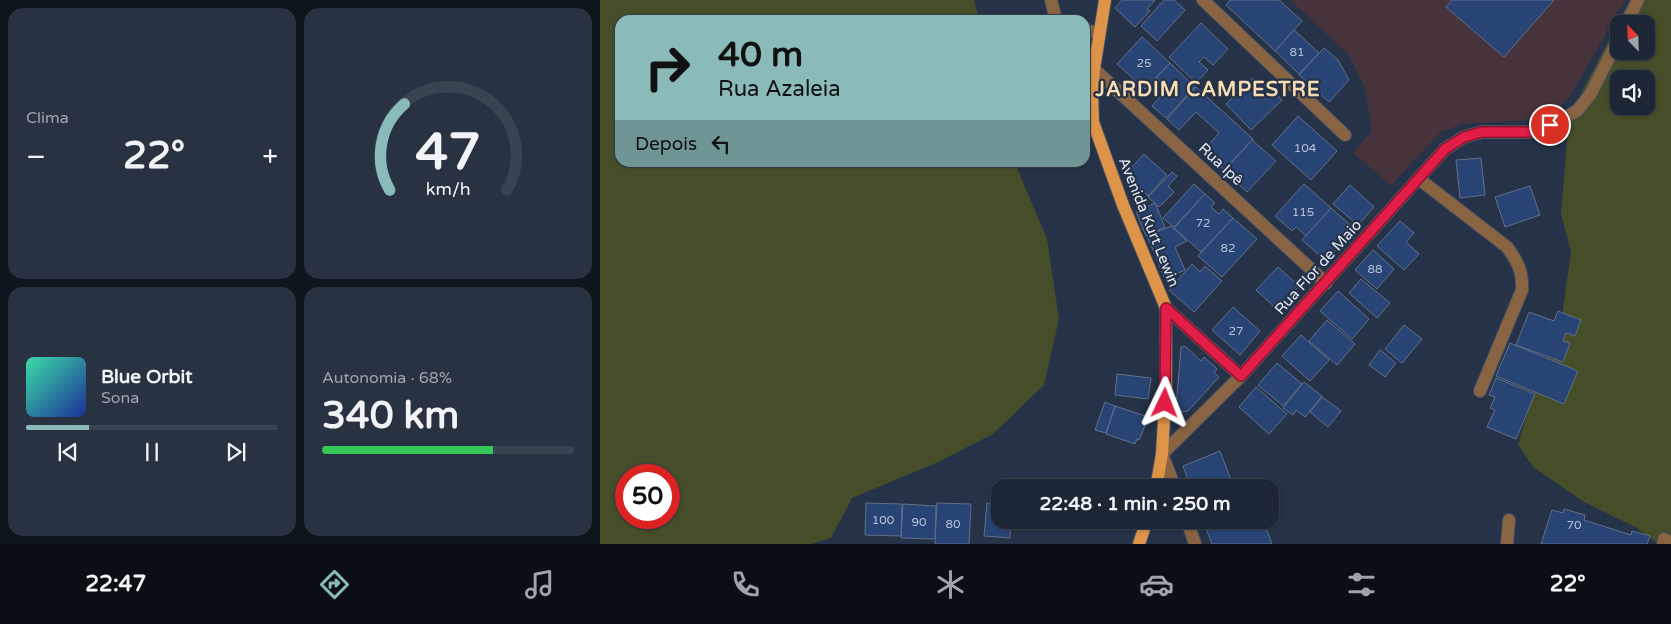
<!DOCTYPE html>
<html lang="pt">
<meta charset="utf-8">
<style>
:root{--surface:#1c2635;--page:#293241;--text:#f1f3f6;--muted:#a0a5ad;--line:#3a4350;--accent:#8bbbb9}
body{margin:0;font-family:"Varela Round",sans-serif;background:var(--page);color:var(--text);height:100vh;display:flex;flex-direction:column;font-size:19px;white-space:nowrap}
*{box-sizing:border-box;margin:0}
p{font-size:16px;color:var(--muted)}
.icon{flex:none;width:28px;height:28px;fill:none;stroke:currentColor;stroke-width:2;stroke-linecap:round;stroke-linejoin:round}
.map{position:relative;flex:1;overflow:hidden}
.drawer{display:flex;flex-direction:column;gap:8px;padding:8px;background:#0f151d;width:600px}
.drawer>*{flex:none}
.banner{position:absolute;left:15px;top:15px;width:475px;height:152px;border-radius:15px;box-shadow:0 1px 4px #0004,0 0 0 1px var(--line);background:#8bbbb9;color:#111;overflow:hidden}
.needle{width:32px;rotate:337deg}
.controls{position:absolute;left:1010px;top:15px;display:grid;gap:10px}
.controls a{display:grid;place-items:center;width:45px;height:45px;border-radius:10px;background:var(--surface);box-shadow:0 1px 4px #0004,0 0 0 1px var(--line);font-size:25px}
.speed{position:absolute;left:15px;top:464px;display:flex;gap:10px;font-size:25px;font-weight:700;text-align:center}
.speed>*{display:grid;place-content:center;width:65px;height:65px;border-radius:50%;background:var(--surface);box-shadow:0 1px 4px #0004,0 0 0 1px var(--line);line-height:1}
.speed .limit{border:8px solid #d22;background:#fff;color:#111}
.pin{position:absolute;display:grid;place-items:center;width:42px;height:42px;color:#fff;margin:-21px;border:2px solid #fff;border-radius:50%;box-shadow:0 1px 5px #0007}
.me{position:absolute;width:55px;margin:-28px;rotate:2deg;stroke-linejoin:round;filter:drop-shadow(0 0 4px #0008)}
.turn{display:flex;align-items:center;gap:18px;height:105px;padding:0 20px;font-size:22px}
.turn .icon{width:65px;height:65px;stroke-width:2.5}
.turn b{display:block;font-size:35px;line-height:42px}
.then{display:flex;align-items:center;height:48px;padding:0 20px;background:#0003;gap:10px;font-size:19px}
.big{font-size:38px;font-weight:700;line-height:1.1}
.drawer .card{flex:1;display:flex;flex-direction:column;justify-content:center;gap:8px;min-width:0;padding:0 18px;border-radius:15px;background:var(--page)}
.drawer .dial{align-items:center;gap:0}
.dial svg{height:130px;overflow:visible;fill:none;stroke:var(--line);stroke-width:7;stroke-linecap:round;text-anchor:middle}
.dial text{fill:var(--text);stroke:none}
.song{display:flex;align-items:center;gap:15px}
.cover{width:60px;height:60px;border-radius:8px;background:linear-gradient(135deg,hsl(160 70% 55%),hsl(230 70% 35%))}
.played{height:5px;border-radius:2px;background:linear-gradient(90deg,var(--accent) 25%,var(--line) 25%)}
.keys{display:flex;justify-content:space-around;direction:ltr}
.heat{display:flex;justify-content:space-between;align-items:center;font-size:28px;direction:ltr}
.charge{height:8px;border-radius:4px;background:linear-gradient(90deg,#34c759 68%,var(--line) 0)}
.drawer .tiles{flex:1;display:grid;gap:8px;grid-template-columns:repeat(2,1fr)}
.trip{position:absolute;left:391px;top:479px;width:288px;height:50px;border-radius:15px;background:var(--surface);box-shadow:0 1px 4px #0004,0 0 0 1px var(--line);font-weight:700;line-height:50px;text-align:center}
.tab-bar{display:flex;height:80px;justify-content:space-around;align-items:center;background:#0b0f15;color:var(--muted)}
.tab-bar .icon{width:35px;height:35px}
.tab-bar .active{color:var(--accent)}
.tab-bar b{font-size:22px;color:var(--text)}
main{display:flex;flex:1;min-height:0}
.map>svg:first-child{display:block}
.industrial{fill:#46333b}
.green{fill:#454e29;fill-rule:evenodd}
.building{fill:#284474;stroke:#627089}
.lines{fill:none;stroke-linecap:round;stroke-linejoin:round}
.minor-casing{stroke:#434f63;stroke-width:14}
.major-casing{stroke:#434f63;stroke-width:14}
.minor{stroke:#886442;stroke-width:12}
.major{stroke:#dd9449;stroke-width:12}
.route-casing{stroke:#92132f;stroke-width:12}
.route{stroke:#e11d48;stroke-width:9}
.labels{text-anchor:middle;stroke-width:4.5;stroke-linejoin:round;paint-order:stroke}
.number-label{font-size:12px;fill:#b4c0d7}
.street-label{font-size:15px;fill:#e2eaf8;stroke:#253247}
.district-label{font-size:20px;font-weight:bold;letter-spacing:1px;fill:#f8dcb4;stroke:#253247}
</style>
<main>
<section class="drawer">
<div class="tiles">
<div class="card"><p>Clima</p>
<div class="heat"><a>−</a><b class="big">22°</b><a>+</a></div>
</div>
<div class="card dial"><svg viewBox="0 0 100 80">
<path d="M14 69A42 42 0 1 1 86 69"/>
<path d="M14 69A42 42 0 0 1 23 16" stroke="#8bbbb9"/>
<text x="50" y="56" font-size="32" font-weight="700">47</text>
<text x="50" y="72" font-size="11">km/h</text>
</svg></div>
<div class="card">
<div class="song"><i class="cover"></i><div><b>Blue Orbit</b><p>Sona</p></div></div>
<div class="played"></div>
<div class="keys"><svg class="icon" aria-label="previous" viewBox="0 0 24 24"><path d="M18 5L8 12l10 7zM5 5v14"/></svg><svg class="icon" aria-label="pause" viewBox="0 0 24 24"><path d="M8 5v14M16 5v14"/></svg><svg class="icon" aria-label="next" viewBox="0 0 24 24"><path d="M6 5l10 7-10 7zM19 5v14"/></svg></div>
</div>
<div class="card"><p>Autonomia · 68%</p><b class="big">340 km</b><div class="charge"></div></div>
</div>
</section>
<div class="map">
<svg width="1071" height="544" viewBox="0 0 1071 544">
<rect width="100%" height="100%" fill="#253247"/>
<!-- industrial -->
<path class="industrial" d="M690,0h335l-54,95 -13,14 -18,9 -23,3 -55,3 -21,8 -50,53 -38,-32 19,-22 -7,-43 -17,-34z"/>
<!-- green -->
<g class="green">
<path d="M0,0h374l5,20h-359v142l395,1 32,76 12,80 -15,66 -51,49 -57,29 -84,35 -21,40 -20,6h-211zM26,475h43v43h-43z"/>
<path d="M1030,0h41v544h-13l-21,-16 -53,-26 -51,-35 -15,-22 14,-48 29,-74 10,-71 -10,-38 8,-98zM1019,24h27v27h-27zM1019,79h27v27h-27z"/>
</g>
<!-- building -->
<g class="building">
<path d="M522,0h33l-8,9 3,2 -15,16 -20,-19z"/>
<path d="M564,0h10l11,10 -28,31 -16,-15z"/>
<path d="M630,0h49l23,21 -27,30 -49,-46z"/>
<path d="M852,0h102l-50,57 -58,-50z"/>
<path d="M601,23l27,26 -15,16 -9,-8 -5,5 9,8 -12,13 -27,-26z"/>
<path d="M694,30l25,23 -20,21 -24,-23z"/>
<path d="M542,37l28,26 -25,26 -28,-25z"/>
<path d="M724,48l14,12 11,20 -20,22 -30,-27z"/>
<path d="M570,63l25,24 -29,31 -14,-12 16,-18 -12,-10z"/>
<path d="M653,78l9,10 4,-4 16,16 -31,30 -25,-26z"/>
<path d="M596,87l57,52 -29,31 -21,-19 16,-18 -23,-21 -17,18 -12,-11z"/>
<path d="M698,116l39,35 -26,29 -39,-35z"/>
<path d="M652,140l24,21 -29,31 -23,-21z"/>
<path d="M544,154l23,21 -19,21 -22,-22z"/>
<path d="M881,158l4,37 -25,3 -4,-38z"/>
<path d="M572,172l5,4 -9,10 6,6 -15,15 -11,-10z"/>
<path d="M594,184l11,10 -31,33 -11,-9z"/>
<path d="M704,184l27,24 -25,28 -10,-9 -4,4 -17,-15z"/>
<path d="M750,185l24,22 -16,18 -25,-21z"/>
<path d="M930,186l10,29 -35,12 -10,-30z"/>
<path d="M605,194l10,9 -4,4 8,7 4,-5 10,9 -32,34 -27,-24z"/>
<path d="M555,203l10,24 -19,9 -10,-24z"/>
<path d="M731,208l24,21 -29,32 -24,-21z"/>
<path d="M633,218l24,21 -35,38 -24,-21z"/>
<path d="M800,221l14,12 -8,9 13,12 -15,16 -27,-24z"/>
<path d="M571,226l16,15 -12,6 10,23 -20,9 -18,-43z"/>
<path d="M773,250l21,19 -17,20 -22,-19z"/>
<path d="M592,264l8,8 5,-6 17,15 -28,31 -25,-22z"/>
<path d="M678,267l21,19 -21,24 -22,-20z"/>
<path d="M761,279l29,24 -13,15 -28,-25z"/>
<path d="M738,291l31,28 -17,20 -32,-28z"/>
<path d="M633,307l27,24 -20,24 -28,-25z"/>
<path d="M958,311l23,9 -6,16 -9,-3 -3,8 7,2 -7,19 -47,-17 13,-33 25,9z"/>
<path d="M727,320l28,24 -18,21 -28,-24z"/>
<path d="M804,325l18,14 -20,24 -17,-14z"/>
<path d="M701,335l28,25 -19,21 -28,-25z"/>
<path d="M910,343l68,28 -14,33 -68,-28z"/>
<path d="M585,346l16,15 3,-4 13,12 -3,3 5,5 -31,34 -6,1 -3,-1 -3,-4 5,-60z"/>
<path d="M780,350l16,13 -11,14 -16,-12z"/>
<path d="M677,363l25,21 -19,22 -25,-21z"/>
<path d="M517,374l34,4 -3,21 -33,-4z"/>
<path d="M896,378l39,16 -19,45 -29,-12 8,-17 -5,-2 5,-11 -6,-2z"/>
<path d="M704,382l18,14 -17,21 -9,-7 -3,5 -10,-7z"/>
<path d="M656,387l31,27 -18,20 -30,-27z"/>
<path d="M722,397l19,14 -13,16 -18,-15z"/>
<path d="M505,402l10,4 -9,27 -11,-3z"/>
<path d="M515,406l30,10 -2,6 3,1 -7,17 -2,-1 -2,5 -29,-10z"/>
<path d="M620,451l12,32 5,-1 2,6h-48l-8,-22z"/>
<path d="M266,503l36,1 -1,32 -36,-1z"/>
<path d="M337,503l34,1 -2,40h-34z"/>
<path d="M387,503l13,1v16h11l-1,18 -26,-2z"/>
<path d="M303,504l33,2 -1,33 -34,-1z"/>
<path d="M964,509l21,6 -1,5 47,15 1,-4 18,5 -3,8h-106l11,-34 11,3z"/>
<path d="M620,520h43l9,24h-60l-7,-18z"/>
</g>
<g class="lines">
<!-- minor casing -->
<g class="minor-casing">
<g id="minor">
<path d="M451,0l5,20"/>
<path d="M603,0l142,135"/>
<path d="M1026,24l12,-24"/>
<path d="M485,31l14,1"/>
<path d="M494,69l232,214"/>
<path d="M819,179l88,68c11,15 16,25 15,43l-42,101"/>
<path d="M566,308l75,68"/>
<path d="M575,488l-13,-34 79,-78 204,-227 19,-12 18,-5h47l21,-7 27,-14 13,-16 29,-57"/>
<path d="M587,520l8,24"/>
<path d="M907,544l2,-24"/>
<path d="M1063,544l1,-5 7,4"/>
</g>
</g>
<!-- major casing -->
<g class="major-casing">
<g id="major">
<path d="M505,0l-11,69 -2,24 1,29 30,83 43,103v78l-4,68 -6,34"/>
<path d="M539,544l8,-24"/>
</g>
</g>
<!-- minor -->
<use href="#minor" class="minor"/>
<!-- major -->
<use href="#major" class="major"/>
</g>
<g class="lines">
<!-- route casing -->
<g class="route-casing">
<path id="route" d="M565,403l1,-95 75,68 204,-227 19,-12 18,-5h47l21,-7"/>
</g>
<!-- route -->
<use href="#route" class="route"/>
</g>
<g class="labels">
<!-- number labels -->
<g class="number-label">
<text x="697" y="56">81</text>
<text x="544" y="67">25</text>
<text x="705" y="152">104</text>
<text x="703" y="216">115</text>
<text x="603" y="227">72</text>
<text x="628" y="252">82</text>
<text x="775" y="273">88</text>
<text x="636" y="335">27</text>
<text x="283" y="524">100</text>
<text x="319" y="526">90</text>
<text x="353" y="528">80</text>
<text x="974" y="529">70</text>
</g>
<!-- street labels -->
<g class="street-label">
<text transform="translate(621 164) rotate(43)" y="5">Rua Ipê</text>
<text transform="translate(549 222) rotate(68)" y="5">Avenida Kurt Lewin</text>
<text transform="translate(718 267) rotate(-48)" y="5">Rua Flor de Maio</text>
</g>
<!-- district labels -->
<g class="district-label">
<text x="608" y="96">JARDIM CAMPESTRE</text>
</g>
</g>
</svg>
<div class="controls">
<a><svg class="needle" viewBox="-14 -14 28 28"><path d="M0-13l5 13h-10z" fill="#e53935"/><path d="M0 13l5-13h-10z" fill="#a0a5ad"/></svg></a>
<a><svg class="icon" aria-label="sound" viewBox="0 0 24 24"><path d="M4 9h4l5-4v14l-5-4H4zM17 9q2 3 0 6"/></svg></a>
</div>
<div class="speed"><div class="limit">50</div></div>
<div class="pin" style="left:950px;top:125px;background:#d93025"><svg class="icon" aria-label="arrive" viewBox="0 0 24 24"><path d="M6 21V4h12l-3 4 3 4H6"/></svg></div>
<svg class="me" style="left:565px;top:403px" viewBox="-20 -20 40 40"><path d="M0-17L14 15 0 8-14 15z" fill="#e11d48" stroke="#fff" stroke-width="4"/></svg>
<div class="trip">22:48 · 1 min · 250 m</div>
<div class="banner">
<div class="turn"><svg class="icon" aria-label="right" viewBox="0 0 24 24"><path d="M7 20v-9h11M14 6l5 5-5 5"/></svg><div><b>40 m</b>Rua Azaleia</div></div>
<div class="then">Depois<svg class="icon" aria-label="left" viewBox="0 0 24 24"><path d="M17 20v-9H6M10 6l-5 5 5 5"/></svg></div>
</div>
</div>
</main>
<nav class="tab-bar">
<b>22:47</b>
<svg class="icon active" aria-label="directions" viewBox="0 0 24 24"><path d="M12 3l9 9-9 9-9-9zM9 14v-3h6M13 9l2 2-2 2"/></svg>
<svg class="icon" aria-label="music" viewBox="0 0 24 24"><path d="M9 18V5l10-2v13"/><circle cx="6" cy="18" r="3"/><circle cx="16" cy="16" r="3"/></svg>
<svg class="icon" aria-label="phone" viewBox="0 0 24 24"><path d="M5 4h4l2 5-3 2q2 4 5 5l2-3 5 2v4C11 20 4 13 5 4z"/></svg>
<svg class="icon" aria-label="climate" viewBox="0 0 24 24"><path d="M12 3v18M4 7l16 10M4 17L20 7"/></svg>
<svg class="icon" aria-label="car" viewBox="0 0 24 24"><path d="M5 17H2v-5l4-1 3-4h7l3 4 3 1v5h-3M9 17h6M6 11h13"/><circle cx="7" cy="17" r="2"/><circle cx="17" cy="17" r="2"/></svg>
<svg class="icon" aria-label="filters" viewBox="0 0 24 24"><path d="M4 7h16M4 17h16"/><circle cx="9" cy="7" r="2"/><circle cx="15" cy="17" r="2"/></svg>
<b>22°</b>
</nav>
